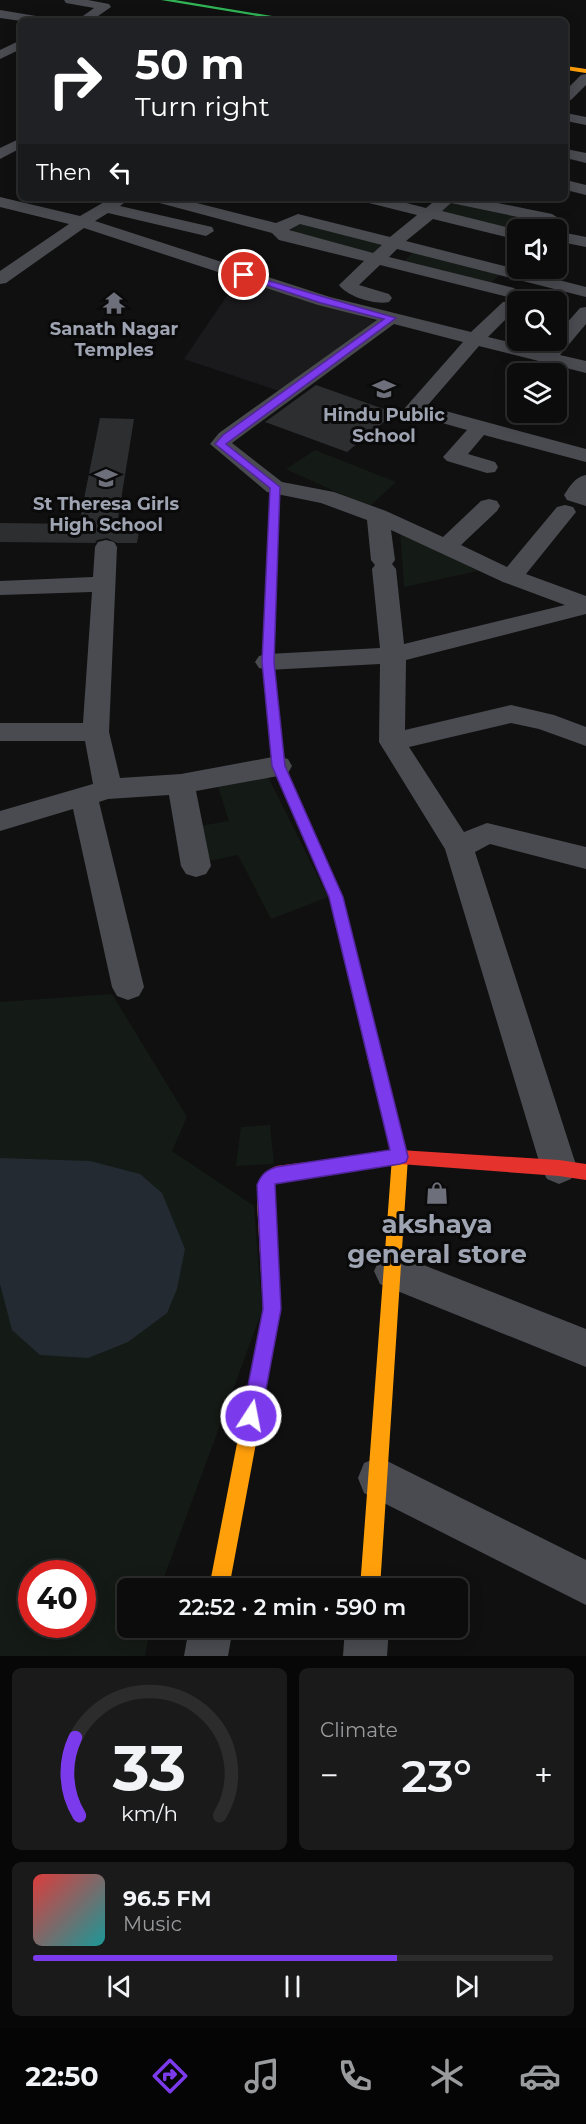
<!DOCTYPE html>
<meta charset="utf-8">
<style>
:root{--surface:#0c0c0c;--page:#1a1a1a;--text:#f1f3f6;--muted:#9a9b9d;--line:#2c2c2d;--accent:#7c3aed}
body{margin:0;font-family:Montserrat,sans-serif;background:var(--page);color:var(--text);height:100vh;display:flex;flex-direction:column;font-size:22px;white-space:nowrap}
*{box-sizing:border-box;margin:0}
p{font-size:20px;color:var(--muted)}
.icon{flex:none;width:33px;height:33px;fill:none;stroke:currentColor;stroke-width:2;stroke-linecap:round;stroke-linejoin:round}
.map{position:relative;height:1656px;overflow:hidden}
.drawer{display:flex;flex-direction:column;gap:12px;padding:12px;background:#070707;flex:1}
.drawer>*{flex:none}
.banner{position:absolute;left:18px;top:18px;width:550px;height:183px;border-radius:9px;box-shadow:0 3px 15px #0003,0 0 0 2px var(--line);background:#202124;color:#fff;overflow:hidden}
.buttons{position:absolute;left:507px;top:219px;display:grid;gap:12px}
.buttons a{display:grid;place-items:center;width:60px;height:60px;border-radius:9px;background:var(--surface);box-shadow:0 3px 15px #0003,0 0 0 2px var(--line);font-size:30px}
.speed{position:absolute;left:18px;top:1560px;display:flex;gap:12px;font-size:30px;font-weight:700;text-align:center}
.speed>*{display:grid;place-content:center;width:78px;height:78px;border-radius:50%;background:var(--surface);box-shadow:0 3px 15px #0003,0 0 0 2px var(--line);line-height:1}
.speed .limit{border:9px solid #d22;background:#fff;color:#111}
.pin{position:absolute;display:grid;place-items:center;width:51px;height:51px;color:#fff;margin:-26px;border:3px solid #fff;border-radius:50%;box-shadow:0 2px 6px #0007}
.me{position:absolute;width:66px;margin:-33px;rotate:11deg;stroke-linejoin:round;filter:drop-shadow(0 0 4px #0008)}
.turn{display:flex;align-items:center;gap:21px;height:126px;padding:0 18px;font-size:27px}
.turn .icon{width:78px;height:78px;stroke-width:2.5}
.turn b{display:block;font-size:42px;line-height:51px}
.then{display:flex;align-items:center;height:57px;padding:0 18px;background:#0003;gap:12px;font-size:22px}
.big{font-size:45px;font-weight:600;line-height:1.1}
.drawer .tile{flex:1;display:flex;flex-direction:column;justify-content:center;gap:9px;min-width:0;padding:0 21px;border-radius:9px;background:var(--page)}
.drawer .dial{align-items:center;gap:0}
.dial svg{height:156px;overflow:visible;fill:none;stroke:var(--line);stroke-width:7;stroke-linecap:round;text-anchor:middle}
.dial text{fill:var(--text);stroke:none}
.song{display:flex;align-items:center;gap:18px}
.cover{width:72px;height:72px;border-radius:9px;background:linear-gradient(135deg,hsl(0 70% 55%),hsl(180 70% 35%))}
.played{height:6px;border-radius:3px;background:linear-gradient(90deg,var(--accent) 70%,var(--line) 70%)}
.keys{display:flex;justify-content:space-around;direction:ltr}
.heat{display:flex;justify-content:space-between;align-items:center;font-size:33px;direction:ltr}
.drawer .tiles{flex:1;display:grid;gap:12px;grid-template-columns:1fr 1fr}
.tile:last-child{grid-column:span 2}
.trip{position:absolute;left:117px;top:1578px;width:351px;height:60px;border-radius:9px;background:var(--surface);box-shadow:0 3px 15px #0003,0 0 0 2px var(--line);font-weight:600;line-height:60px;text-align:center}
.dock{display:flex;height:96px;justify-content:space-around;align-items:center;background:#050505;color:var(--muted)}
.dock .icon{width:42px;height:42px}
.dock .active{color:var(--accent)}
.dock b{font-size:27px;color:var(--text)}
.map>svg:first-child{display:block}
.built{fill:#1a1a1d}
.green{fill:#141a15;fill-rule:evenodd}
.water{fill:#232a32}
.building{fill:#2d2e30}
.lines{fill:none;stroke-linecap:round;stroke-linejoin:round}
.street{fill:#4a4b50;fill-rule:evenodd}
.fast{fill:#30b455;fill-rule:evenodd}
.slow{fill:#ff9f0a;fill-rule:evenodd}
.jam{fill:#e5322d;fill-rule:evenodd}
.route{fill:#7c3aed;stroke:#51269a;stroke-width:1.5}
.labels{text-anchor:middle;stroke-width:6;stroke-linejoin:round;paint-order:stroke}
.far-poi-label{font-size:18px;font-weight:bold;fill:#9fa4b3;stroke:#0a0a0b}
.near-poi-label{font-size:26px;font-weight:bold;fill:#9fa4b3;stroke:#0a0a0b}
</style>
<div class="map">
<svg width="586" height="1656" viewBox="0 0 586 1656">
<rect width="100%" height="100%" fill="#101010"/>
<!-- built -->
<path class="built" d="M239,278l137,43 -97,70 -95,-32z"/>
<!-- green -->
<g class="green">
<path d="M452,200l91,20 -8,9 -17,1 -1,2 -81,-20z"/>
<path d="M300,222l87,20 -13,12 -86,-21z"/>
<path d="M414,251l90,21 -15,12 -86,-21z"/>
<path d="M315,450l81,32 -27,25 -83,-38z"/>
<path d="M400,530l78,41 -74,16z"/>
<path d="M266,773l62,124 -57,22 -33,-64 -29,6 -10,-35 30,-5 -12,-37z"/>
<path d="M112,994l75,123 -15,34 82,55 8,105 -102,277h-32v40h22l-5,28h-145v-654zM32,1574h50v50h-50z"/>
<path d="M270,1125l4,39 -38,2 5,-39z"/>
</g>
<!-- water -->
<path class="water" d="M0,1158l90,3 50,13 22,19 23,56 -8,40 -10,24 -39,29 -40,16 -48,-3 -28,-25 -12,-46z"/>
<!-- building -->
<g class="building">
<path d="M316,385l79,28 -48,39 -82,-30z"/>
<path d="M100,418l34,1 -17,106h23l-3,18h-20l-10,-5 -10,2 -2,3 -95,-1v-19l79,1z"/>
</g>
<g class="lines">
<!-- street -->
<g class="street">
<path d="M64,0h24l21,4 2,3 -20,14h-15l18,-13 -28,-5z"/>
<path d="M0,10l42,7 6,4h-27l-21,-3z"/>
<path d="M21,40v9l-21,10v-9z"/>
<path d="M586,74v11l-15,15 -5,1v-11l15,-15z"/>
<path d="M566,113l20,4v8l-20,-4z"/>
<path d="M21,138v10l-21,11v-11z"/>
<path d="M566,149l20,4v10l-20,-5z"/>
<path d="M566,180l20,5v10l-20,-5z"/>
<path d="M0,197l80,19 31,-18h19l-10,8 92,21 2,4 -8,5 -98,-23 -13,8 235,76 141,35 32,-30h12l3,3 -3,5 -27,27 55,13 9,-10h4v-5l24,-27 6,-1v17l-26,31 26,6v12l-107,-27 -52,60 159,43v13l-102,-27 -16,19 27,8 3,5 -3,5 -8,1 -40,-12 -4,-4 24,-27 -60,-17 -3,-4 59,-67 -69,-18 -162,119 50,39 52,10 52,19 57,26 38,-36 8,-2 8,2 3,5 -3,5 -36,34 46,22 50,-60 8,-2 8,2 3,5 -50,62 60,22v18l-180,46 -1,70 106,-25 43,10 32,12v19l-47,-17 -28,-6 -102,24 55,85 23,-9 99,24v22l-96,-25 -15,8 102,316 -6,11 -12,5 -12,-5 -6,-11 -96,-319 -66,-107 1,-78 -112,6 -9,-2 -4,-6 4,-6 9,-2 112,-6 -8,-79 3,-4 -4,-5 -4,-40 -46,-17 -54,-11 -57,-48 9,-11 158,-113 -59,-15 -234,-77 -78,55 -6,1v-13l69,-47 -69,-17zM391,530l112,52 62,23 -161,39 -8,-75 -4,-5 3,-4z"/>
<path d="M150,198h27l99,25 22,-9 92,23 27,-22 -56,-14 -2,-3h28l39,10 12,-10h35l79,16 8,5 -6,11h-17l5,-8 -91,-19 -9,8 76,19v10l-85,-21 -27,22 180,46v10l-189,-48 -8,8 125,31 3,4 -3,4 -6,1 -128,-32 -21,20 30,9 3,4 -3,4c-14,3 -41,-5 -50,-17l25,-24 -85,-21 -7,-7 -120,-32zM300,224l82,21 -9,8 -84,-23z"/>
<path d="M556,231l30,6v10l-30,-6z"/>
<path d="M586,475v31l-19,-6 -3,-5c6,-9 11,-18 22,-20z"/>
<path d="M106,540l8,2 3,5 -8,185 11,46 61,-4 97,-18 10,3 4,7 -4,7 -10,3 -82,15 15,75 -5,8 -10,3 -10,-3 -5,-8 -12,-71 -61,4 -9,3 45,185 -5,9 -11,4 -11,-4 -5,-9 -39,-178 -73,22v-20l93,-27 -8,-43h-85v-18h83l9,-131 -92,3v-14l93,-4 2,-30 3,-5z"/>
<path d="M393,1253l193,76v38l-206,-83 -6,-13 6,-13z"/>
<path d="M379,1457l207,103v45l-222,-112 -6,-15 6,-15z"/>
<path d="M189,1628h44l-5,28h-44z"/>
<path d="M345,1628h44l-2,28h-44z"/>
</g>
<!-- fast -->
<g class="fast">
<path d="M161,0h14l127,21h-14z"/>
<path d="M275,726l6,4 3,36 59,131 40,159 -2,5 -6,2 -6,-2 -2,-5 -38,-159 -57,-131 -3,-36z"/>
</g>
<!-- slow -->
<g class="slow">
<path d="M566,66l20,3v4l-20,-3z"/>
<path d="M375,1049l6,2 2,5 25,101 -28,431h-20l32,-431 -25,-101 2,-5z"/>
<path d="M266,1193l6,2 3,6 6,108 -52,279h-20l54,-279 -6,-108 3,-6z"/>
</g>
<!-- jam -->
<g class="jam">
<path d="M275,484l5,3 -6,175 7,68 -6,4 -6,-4 -7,-68 8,-175z"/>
<path d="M400,1150l159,10 27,4v16l-27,-4 -159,-12 -121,17 -5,5 1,15 -3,6 -6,2 -6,-2c-7,-17 -1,-34 16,-41z"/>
</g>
</g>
<!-- route -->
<path class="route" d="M242,273l154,45 -170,126 54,43 -6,175 11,104 58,131 65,260 -2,5 -6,2 -125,20 6,125 -20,107 -3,7 -7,3 -6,-3 -3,-7 21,-107 -6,-124c4,-10 8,-14 19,-18l114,-17 -61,-253 -57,-131 -10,-104 8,-174 -55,-44 8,-9 161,-116 -63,-16 -79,-26z"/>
<!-- icons -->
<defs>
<g id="temple-bare" transform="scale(1.8)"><path d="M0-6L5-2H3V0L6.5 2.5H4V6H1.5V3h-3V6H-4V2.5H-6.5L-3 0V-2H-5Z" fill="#6d707a" stroke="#0a0a0b" stroke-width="2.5" paint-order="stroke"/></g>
<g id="school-bare" transform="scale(1.8)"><path d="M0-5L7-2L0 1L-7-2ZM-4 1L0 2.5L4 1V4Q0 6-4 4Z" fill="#6d707a" stroke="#0a0a0b" stroke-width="2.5" paint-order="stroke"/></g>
<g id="shop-bare" transform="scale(1.8)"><path d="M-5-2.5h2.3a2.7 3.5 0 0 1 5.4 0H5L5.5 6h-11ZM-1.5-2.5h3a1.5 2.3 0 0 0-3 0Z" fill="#6d707a" stroke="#0a0a0b" stroke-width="2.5" paint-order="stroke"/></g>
</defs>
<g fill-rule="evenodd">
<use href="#temple-bare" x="114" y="303"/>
<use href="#school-bare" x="384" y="389"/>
<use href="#school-bare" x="106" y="478"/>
<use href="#shop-bare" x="437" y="1193"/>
</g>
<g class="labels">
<!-- far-poi labels -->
<g class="far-poi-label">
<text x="114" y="335">Sanath Nagar<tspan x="114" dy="21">Temples</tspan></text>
<text x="384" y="421">Hindu Public<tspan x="384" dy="21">School</tspan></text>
<text x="106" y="510">St Theresa Girls<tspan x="106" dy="21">High School</tspan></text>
</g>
<!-- near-poi labels -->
<g class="near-poi-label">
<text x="437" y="1233">akshaya<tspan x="437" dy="30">general store</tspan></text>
</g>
</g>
</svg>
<div class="buttons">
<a><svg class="icon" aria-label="sound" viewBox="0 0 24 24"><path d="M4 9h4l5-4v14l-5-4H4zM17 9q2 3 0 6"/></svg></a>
<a><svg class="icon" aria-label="search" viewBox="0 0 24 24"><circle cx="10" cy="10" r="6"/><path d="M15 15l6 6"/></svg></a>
<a><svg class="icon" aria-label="layers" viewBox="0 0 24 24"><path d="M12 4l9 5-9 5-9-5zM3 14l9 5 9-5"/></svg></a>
</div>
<div class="speed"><div class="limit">40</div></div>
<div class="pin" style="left:244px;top:275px;background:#d93025"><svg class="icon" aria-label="arrive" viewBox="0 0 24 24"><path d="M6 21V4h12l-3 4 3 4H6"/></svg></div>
<svg class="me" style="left:251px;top:1416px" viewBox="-20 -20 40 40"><circle r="17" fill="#7c3aed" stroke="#fff" stroke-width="3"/><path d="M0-11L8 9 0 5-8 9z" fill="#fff"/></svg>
<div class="trip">22:52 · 2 min · 590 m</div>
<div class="banner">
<div class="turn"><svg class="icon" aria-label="right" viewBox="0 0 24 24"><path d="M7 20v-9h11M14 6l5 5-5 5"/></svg><div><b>50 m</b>Turn right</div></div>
<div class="then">Then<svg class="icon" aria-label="left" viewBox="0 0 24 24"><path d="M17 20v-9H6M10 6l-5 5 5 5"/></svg></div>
</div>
</div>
<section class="drawer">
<div class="tiles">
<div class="tile dial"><svg viewBox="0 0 100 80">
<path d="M14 69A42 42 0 1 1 86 69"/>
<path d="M14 69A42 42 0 0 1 12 29" stroke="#7c3aed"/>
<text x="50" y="56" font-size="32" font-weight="700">33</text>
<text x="50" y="72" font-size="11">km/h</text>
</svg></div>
<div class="tile"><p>Climate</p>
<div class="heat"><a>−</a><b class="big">23°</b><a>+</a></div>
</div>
<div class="tile">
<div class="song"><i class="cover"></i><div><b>96.5 FM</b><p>Music</p></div></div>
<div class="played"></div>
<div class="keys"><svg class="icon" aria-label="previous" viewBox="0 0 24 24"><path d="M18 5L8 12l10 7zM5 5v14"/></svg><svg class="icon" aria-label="pause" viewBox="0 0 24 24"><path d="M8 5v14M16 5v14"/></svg><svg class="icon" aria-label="next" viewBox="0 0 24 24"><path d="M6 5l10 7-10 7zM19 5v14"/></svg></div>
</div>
</div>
</section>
<nav class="dock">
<b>22:50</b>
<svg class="icon active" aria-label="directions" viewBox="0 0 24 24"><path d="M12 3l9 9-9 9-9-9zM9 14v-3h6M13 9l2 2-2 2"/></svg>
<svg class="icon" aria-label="music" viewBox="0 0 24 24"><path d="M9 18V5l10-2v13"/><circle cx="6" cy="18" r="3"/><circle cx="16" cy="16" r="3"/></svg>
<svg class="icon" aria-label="phone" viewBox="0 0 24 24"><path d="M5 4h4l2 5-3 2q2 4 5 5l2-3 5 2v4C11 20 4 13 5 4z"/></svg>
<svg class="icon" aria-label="climate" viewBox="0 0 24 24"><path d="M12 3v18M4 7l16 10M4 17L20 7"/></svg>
<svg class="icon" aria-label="car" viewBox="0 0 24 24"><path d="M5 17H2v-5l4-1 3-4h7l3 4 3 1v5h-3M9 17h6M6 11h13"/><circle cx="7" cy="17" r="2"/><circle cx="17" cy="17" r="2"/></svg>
</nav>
